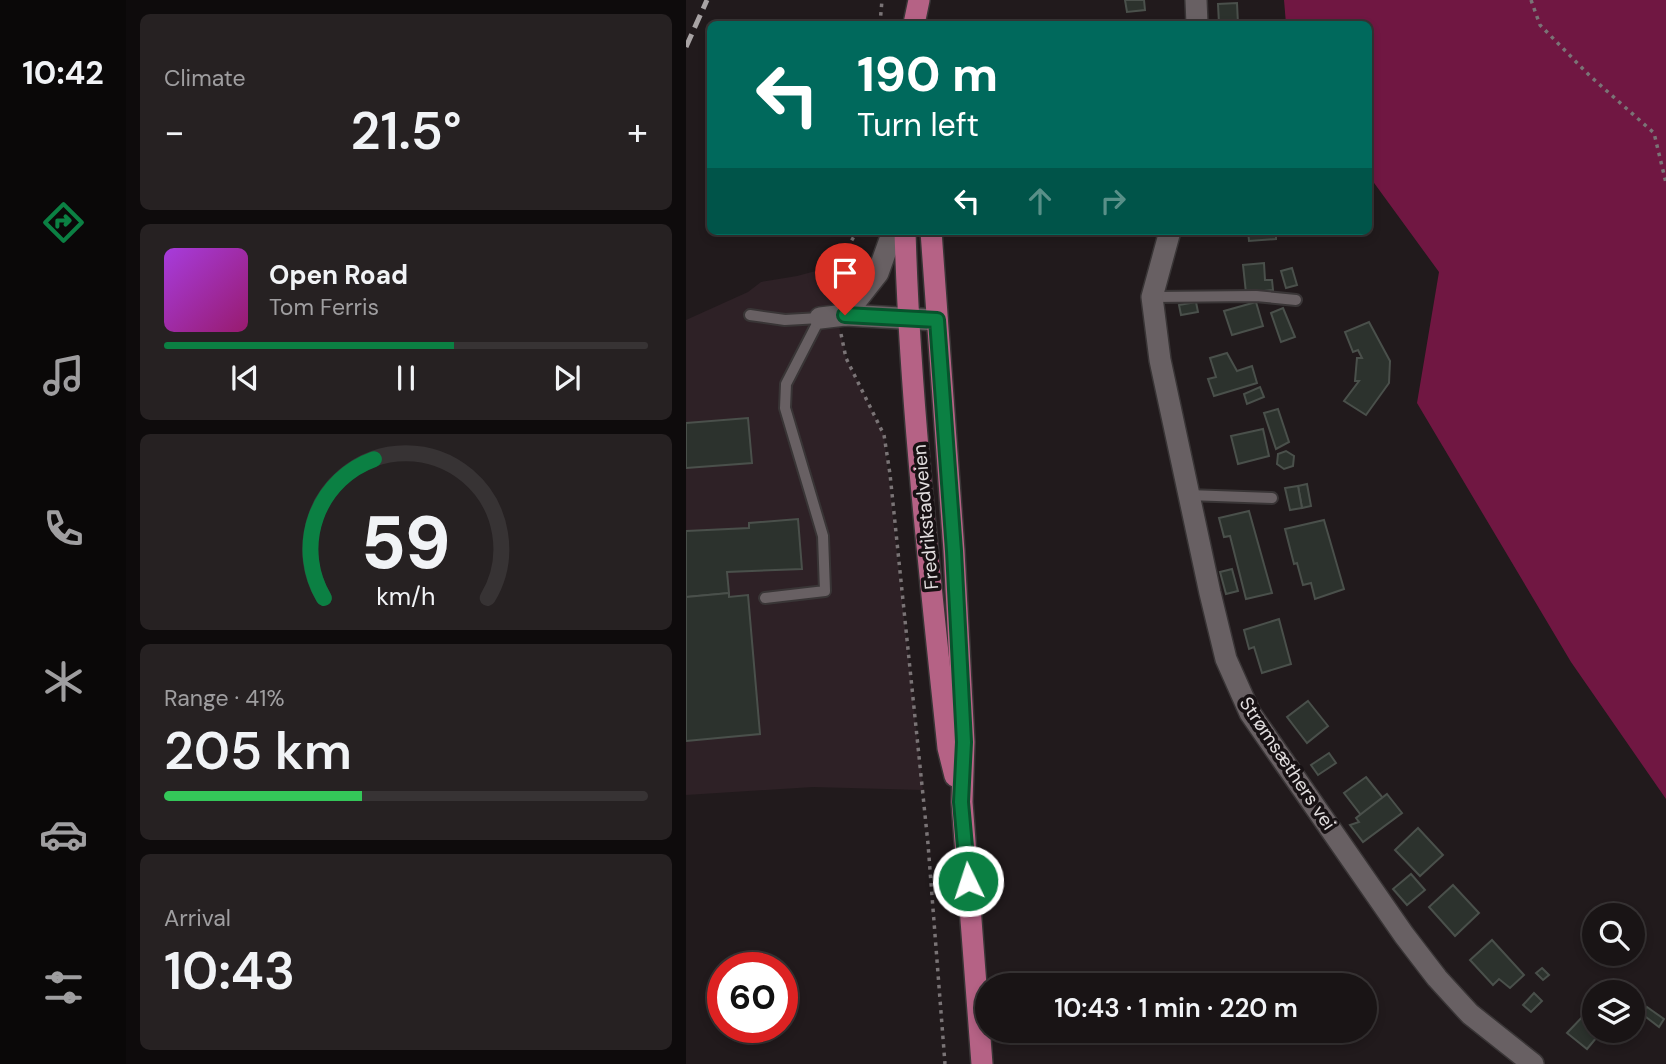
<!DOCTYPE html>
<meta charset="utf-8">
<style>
:root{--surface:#191415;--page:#262122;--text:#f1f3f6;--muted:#9f9ea0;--line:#373334;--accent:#0b8043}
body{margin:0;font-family:"DM Sans",sans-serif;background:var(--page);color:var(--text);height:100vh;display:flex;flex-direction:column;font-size:26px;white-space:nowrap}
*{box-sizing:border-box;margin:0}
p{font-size:23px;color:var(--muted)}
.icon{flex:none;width:38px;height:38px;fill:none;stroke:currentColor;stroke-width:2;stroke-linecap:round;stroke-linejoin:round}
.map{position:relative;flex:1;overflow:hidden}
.panel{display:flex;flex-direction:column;gap:14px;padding:14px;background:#0e0b0c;width:560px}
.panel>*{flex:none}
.guide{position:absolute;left:21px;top:21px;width:665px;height:214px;border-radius:10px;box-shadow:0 4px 10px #0003,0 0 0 2px var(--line);background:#00695c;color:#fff;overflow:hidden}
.fabs{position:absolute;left:896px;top:903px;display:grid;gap:14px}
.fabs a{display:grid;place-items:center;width:63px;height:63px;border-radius:50%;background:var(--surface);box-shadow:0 4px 10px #0003,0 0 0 2px var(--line);font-size:35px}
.speed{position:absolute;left:21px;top:952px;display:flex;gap:14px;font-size:35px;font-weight:700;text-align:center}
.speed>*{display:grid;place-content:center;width:91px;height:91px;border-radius:50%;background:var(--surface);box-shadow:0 4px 10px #0003,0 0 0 2px var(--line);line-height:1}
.speed .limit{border:10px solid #d22;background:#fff;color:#111}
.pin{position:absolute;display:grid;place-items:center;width:60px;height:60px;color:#fff;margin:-72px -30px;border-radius:50% 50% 50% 0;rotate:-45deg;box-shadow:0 0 7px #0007}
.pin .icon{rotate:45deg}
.me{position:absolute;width:77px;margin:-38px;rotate:356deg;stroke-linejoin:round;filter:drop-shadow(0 0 5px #0008)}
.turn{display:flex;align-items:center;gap:24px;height:147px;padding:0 35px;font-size:32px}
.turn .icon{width:91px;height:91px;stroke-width:2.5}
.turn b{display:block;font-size:49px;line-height:60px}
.lanes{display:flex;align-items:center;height:66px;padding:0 35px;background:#0003;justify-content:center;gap:35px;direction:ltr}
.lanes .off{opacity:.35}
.big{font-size:52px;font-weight:600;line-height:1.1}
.panel .card{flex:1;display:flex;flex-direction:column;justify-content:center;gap:10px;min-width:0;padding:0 24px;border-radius:10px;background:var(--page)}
.panel .dial{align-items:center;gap:0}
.dial svg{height:182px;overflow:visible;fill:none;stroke:var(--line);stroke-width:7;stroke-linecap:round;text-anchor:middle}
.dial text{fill:var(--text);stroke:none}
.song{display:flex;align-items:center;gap:21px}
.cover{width:84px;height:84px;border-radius:10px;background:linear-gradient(135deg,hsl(280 70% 55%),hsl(320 70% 35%))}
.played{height:7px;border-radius:4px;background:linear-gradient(90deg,var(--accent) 60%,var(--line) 60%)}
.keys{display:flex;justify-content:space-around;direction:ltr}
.heat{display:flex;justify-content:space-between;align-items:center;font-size:38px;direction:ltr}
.charge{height:10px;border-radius:5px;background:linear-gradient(90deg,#34c759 41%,var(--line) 0)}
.trip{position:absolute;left:289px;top:973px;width:402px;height:70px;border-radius:35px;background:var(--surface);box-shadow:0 4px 10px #0003,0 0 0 2px var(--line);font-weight:600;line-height:70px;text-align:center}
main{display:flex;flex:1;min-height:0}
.tab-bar{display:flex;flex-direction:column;width:126px;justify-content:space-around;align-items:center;background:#0a0808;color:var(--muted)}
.tab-bar .icon{width:49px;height:49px}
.tab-bar .current{color:var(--accent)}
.tab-bar b{font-size:32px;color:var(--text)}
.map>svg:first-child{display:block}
.built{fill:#2e2126}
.forest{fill:#701742}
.building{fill:#2c322d;stroke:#4a504b;stroke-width:2}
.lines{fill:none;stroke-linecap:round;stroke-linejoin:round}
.lane-casing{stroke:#393536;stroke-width:14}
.street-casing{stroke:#393536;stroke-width:24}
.primary-casing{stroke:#393536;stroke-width:24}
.path{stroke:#7a7476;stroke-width:3.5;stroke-dasharray:3.5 5;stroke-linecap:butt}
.lane{stroke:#686063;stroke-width:10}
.street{stroke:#686063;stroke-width:21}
.primary{stroke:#b56285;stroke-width:21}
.rail{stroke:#a8a3a4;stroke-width:5;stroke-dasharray:14 7;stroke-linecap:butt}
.route-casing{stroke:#07532c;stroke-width:18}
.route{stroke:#0b8043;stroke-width:12}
.labels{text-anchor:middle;stroke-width:7;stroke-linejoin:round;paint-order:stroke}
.street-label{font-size:19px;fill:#e1ddde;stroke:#171113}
</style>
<main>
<nav class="tab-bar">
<b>10:42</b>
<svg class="icon current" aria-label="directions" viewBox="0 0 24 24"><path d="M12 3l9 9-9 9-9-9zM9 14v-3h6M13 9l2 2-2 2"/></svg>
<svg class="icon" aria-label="music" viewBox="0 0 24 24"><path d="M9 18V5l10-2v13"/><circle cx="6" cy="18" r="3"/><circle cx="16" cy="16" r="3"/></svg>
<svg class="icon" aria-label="phone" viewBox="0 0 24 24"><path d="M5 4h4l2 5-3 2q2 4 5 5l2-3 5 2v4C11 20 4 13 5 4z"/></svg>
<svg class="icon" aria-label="climate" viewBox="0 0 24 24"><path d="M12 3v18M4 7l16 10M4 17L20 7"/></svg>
<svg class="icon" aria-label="car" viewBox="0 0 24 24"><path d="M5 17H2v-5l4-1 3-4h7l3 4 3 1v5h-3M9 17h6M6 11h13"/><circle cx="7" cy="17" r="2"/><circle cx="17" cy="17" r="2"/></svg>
<svg class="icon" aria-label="filters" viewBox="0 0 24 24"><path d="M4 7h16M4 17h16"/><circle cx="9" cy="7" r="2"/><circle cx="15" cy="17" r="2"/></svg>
</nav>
<section class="panel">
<div class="card"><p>Climate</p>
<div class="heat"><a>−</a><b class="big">21.5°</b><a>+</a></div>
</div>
<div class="card">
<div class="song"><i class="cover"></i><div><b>Open Road</b><p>Tom Ferris</p></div></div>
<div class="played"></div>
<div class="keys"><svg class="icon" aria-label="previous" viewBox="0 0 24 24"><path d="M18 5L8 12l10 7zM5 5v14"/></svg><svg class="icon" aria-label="pause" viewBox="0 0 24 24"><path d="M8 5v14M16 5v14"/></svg><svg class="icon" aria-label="next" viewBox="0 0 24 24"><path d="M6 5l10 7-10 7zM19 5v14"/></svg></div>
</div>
<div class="card dial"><svg viewBox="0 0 100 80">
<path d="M14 69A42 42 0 1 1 86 69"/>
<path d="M14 69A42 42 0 0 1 36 8" stroke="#0b8043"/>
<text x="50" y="56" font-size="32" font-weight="700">59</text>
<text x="50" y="72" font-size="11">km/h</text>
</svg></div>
<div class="card"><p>Range · 41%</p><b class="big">205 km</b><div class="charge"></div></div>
<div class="card"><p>Arrival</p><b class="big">10:43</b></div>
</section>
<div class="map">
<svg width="980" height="1064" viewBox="0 0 980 1064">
<rect width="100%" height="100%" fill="#211a1c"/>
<!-- built -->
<path class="built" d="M152,265l-7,25 15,68 38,77 39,355 -110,-3 -127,8v-475l62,-28 13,-10 36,-6z"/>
<!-- forest -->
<path class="forest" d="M598,0h382v799l-95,-137 -154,-259 22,-131 -70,-96 -1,-152h-82z"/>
<!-- building -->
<g class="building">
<path d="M439,0h19l1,10 -18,2z"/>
<path d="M551,3l1,21h-19l-1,-20z"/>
<path d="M562,231h28v8l-27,2z"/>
<path d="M578,263l1,17h7l1,10 -27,3 -3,-28z"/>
<path d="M606,268l5,17 -11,3 -5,-17z"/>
<path d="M510,302l2,10 -17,3 -2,-10z"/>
<path d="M570,302l7,24 -31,9 -8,-24z"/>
<path d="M597,308l12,29 -14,5 -10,-29z"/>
<path d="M683,322l21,39 -1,22 -23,32 -22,-14 15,-20h-4l2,-23h5l-4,-8 -5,2 -8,-20z"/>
<path d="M541,353l10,18 15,-5 5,17 -43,13 -6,-17 8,-2 -6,-19z"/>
<path d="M574,387l4,10 -17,7 -3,-10z"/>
<path d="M592,409l11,33 -13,7 -12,-36z"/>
<path d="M62,418l4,45 -66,5v-45z"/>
<path d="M577,429l6,27 -31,8 -7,-28z"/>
<path d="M600,451l8,5 -1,10 -9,3 -7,-5 1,-10z"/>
<path d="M621,484l4,22 -9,2 -4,-22z"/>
<path d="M612,486l4,22 -12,2 -5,-22z"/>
<path d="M563,511l23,82 -26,6 -16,-63 -6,1 -5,-19z"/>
<path d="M112,519l4,50 -75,3 2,21 -43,4v-66l63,-3v-5z"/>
<path d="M638,520l20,69 -29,10 -4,-16 -8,2 -6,-22 -3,1 -9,-35z"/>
<path d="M546,569l6,22 -12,3 -6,-22z"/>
<path d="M43,593v4l19,-2 12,139 -74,7v-144z"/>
<path d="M593,619l12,45 -29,9 -8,-26 -5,2 -5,-19z"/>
<path d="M622,701l20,25 -21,17 -20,-26z"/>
<path d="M643,753l7,10 -18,12 -7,-10z"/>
<path d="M680,777l17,21 -22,17 -17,-22z"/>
<path d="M701,794l15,19 -39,29 -13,-17 9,-3 -3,-4z"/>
<path d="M732,828l25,27 -23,21 -25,-26z"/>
<path d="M725,874l14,16 -18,15 -14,-16z"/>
<path d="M767,885l26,28 -24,23 -26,-29z"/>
<path d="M806,940l32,35 -14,13 -11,-9 -6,6 -23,-25z"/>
<path d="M856,968l7,7 -6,5 -7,-7z"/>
<path d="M848,993l8,8 -11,11 -8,-7z"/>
<path d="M961,1007l17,12 -5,8 -17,-13z"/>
<path d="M900,1013l8,7v11h8l-15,18 -20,-16z"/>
</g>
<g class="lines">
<!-- lane casing -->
<g class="lane-casing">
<g id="lane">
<path d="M466,297l104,-1 40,4"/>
<path d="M64,315l35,5 35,-2"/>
<path d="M502,495l84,3"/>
<path d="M79,598l60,-7 -2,-55 -38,-128 1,-24 34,-66"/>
</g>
</g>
<!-- street casing -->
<g class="street-casing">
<g id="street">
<path d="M510,0l1,24"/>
<path d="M484,231l-18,66 8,63 50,233 16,66 24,54 154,222 33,43 33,36 63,50"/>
<path d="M159,315l33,-42 15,-42"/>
<path d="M134,318l25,-3 92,5"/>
</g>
</g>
<!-- primary casing -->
<g class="primary-casing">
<g id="primary">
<path d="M228,24l5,-24"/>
<path d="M219,231c5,173 25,345 43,517l7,28"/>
<path d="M245,231l23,320 10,191 -2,60 20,262"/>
</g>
</g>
<!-- path -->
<g class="path">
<path d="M845,0l9,25 50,51 64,57 12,50"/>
<path d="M194,24l2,-24"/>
<path d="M147,296l5,-31 19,-34"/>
<path d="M155,334l5,24 38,77 6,39 38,370 17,220"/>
</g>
<!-- lane -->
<use href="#lane" class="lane"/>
<!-- street -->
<use href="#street" class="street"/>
<!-- primary -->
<use href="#primary" class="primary"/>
<!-- rail -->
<path class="rail" d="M0,47l21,-47"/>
</g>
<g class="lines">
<!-- route casing -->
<g class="route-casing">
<path id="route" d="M159,315l92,5 17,231 10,191 -3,60 7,79"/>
</g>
<!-- route -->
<use href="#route" class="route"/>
</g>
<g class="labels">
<!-- street labels -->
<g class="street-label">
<text transform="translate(239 517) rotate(-95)" y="7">Fredrikstadveien</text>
<text transform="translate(602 763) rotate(56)" y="7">Strømsæthers vei</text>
</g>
</g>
</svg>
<div class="fabs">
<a><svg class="icon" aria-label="search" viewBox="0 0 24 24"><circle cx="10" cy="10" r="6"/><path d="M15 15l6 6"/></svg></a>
<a><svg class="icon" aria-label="layers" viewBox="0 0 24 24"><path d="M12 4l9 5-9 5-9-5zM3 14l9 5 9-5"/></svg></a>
</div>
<div class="speed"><div class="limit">60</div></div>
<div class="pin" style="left:159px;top:315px;background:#d93025"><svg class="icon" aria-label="arrive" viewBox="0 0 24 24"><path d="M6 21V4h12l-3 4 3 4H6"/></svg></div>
<svg class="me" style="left:282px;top:881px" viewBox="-20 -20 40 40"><circle r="17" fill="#0b8043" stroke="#fff" stroke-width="3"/><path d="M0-11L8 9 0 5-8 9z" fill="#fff"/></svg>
<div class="trip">10:43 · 1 min · 220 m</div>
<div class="guide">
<div class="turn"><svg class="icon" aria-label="left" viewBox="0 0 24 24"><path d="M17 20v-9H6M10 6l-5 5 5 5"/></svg><div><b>190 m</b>Turn left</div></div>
<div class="lanes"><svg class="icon" aria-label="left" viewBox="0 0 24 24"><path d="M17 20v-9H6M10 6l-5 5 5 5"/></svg><svg class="icon off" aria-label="ahead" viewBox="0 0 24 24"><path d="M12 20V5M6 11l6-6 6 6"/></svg><svg class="icon off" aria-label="right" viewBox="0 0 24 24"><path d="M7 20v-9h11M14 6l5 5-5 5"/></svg></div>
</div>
</div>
</main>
